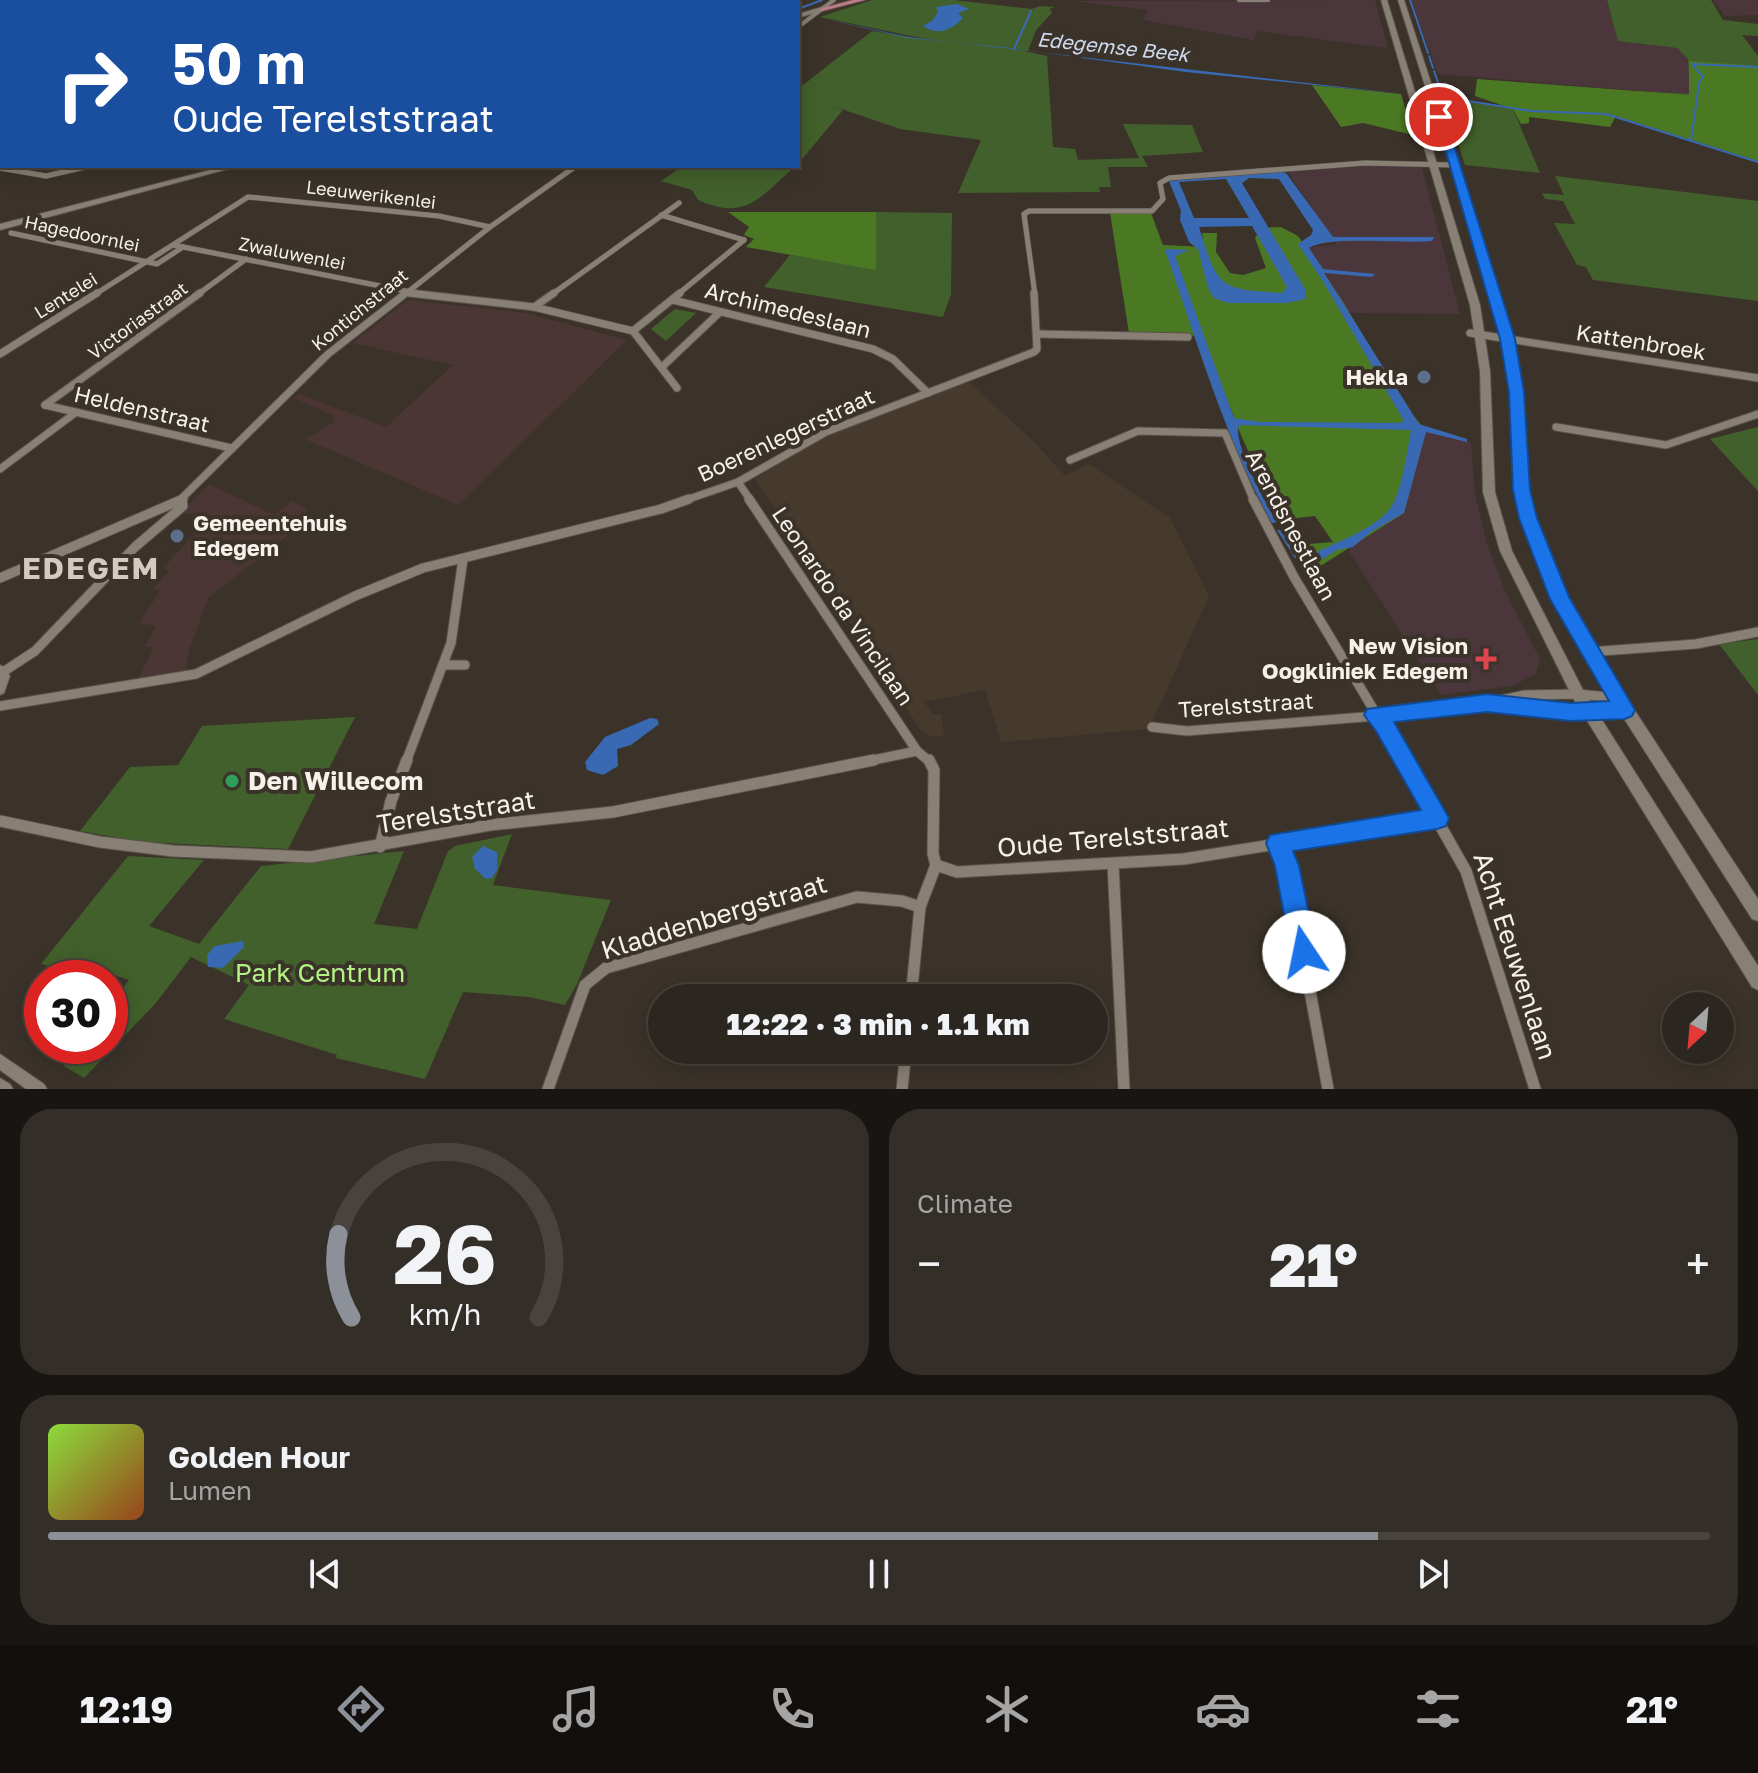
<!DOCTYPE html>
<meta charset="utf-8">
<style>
:root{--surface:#2c2620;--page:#342e29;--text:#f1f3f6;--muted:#a6a5a5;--line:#48433e;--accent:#8c9099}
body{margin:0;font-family:"Golos Text",sans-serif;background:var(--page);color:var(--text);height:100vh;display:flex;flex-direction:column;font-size:30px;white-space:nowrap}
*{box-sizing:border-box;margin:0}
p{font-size:26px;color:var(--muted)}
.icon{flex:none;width:44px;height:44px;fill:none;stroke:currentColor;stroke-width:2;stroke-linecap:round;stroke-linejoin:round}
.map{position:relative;height:1089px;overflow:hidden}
.sheet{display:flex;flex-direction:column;gap:20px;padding:20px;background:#181512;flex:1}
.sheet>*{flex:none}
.guide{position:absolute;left:0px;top:0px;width:800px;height:168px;box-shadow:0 4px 20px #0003,0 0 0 2px var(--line);background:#1a4fa0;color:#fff;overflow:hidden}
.needle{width:52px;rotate:206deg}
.fabs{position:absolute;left:1662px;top:992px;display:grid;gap:16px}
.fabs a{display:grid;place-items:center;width:72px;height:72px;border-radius:50%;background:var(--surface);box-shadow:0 4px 20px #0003,0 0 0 2px var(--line);font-size:40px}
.speed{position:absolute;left:24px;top:960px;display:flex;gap:16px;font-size:40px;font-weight:700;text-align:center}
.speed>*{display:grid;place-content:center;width:104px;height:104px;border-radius:50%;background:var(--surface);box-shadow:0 4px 20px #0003,0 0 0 2px var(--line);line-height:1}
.speed .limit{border:12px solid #d22;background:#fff;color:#111}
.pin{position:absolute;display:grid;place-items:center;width:68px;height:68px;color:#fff;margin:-34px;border:4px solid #fff;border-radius:50%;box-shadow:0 2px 8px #0007}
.me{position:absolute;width:88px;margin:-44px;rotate:349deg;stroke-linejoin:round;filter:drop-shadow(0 0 6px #0008)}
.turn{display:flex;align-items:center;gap:28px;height:168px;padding:0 40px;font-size:36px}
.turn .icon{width:104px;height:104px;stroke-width:2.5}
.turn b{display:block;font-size:56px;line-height:68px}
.big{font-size:60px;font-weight:800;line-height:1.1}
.sheet .card{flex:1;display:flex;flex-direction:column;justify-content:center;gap:12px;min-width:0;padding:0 28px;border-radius:32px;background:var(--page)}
.sheet .dial{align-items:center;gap:0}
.dial svg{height:208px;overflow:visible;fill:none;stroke:var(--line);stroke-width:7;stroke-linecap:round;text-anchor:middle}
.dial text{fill:var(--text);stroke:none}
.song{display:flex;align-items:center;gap:24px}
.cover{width:96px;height:96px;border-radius:12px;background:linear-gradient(135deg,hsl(90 70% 55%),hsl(20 70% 35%))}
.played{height:8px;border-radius:4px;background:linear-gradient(90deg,var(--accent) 80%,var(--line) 80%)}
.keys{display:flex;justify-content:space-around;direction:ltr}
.heat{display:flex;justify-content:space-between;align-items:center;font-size:44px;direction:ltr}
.sheet .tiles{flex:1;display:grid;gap:20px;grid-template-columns:1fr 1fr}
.card:last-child{grid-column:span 2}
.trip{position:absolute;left:648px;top:984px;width:460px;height:80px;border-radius:40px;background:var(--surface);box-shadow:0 4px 20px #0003,0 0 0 2px var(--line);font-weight:800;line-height:80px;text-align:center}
.tab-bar{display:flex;height:128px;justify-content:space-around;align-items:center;background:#120f0d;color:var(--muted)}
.tab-bar .icon{width:56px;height:56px}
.tab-bar .selected{color:var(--accent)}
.tab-bar b{font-size:36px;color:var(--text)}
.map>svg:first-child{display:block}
.commercial{fill:#4a363b}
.built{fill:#463a2c}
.education{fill:#4b3635}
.green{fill:#42602b}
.forest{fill:#4b7923}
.water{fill:#3969b2;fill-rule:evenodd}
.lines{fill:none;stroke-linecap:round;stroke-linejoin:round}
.stream{stroke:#3969b2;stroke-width:2}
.minor-far4-casing{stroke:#59534b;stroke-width:5}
.minor-far3-casing{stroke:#59534b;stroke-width:6}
.minor-far2-casing{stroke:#59534b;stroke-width:9}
.minor-far1-casing{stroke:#59534b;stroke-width:11}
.minor-casing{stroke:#59534b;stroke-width:13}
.tertiary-casing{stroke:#59534b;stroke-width:2}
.secondary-casing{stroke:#59534b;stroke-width:2}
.trunk-casing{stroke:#59534b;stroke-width:2}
.minor-far4{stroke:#887f75;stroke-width:4}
.minor-far3{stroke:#887f75;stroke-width:5}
.minor-far2{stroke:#887f75;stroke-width:7}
.minor-far1{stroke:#887f75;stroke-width:9}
.minor{stroke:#887f75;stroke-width:11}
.tertiary{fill:#887f75;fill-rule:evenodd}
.secondary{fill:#887f75;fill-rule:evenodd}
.trunk{fill:#c27a88;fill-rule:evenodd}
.route{fill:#1a73e8;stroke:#114b97;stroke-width:2}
.service-dot{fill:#5c6f8a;stroke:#3b332a;stroke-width:3}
.health-dot{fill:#e0444e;stroke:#3b332a;stroke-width:3}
.leisure-dot{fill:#2e9e5b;stroke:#3b332a;stroke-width:3}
.labels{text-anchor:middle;stroke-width:8;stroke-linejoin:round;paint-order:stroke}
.far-street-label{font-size:18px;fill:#f6f1eb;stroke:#3b332a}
.far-water-label{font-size:20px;font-style:italic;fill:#cddbef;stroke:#3b332a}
.street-label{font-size:22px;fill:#f6f1eb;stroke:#3b332a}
.poi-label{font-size:22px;font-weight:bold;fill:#f6f1eb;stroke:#3b332a;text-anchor:end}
.near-poi-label{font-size:26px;font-weight:bold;fill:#f6f1eb;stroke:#3b332a;text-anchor:start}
.near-street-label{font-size:26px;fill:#f6f1eb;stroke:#3b332a}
.near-park-label{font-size:26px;fill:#b2f384;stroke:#3b332a}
.district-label{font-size:30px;font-weight:bold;letter-spacing:2px;fill:#d4cabf;stroke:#3b332a}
</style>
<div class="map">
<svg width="1758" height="1089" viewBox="0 0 1758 1089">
<rect width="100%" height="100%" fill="#3b332a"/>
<!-- commercial -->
<g class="commercial">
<path d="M1375,0l13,48 -131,-17 -3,9 -111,-20 5,-10 -75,-9z"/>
<path d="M1410,0h197l11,41 59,7 11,11 2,36 -252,-21z"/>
<path d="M1713,0h45v15l-33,1z"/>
<path d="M1421,164l39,150 -111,-1 -42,-65 29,-4 -49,-74z"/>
<path d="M1426,431l45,11 4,52 12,50 18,47 35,68 -4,15 -24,12 -71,9 -93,-145 28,-21 28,-16z"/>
</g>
<!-- built -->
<path class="built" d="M969,382l65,60 31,34 24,-12 81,54 39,78 -60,133 -148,13 -16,-52 -61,12 9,12 8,1 3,21h-13l-9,-4 -167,-253 61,-39 96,-39z"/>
<!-- education -->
<g class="education">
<path d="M408,300l118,13 101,27 -169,165 -153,-66 28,-16 1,-7 -40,-18 5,-4 87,33 67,-62 -101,-22z"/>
<path d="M209,484l65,31 18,-14 16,8 -22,17 9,4 -87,68 -18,50 -5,23 -47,9 16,-33h-9l11,-21 -17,-3 21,-32 -7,-2 17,-19 -7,-2 48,-52 -30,-3z"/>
</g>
<!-- green -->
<g class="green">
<path d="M872,0h82l78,9 8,-3 15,1 -5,2 2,4 -16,17 -8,21 -13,-2 32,7 6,91 22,2 3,11 61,-2 -16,-34 69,1 11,27 -61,4 6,11h-40l3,20h-12l1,5 -142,1 23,-53 -81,-11 -73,-25 16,6 -45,54v-75l74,-58 63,10 -115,-24z"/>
<path d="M1607,0h104l12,20 35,4v12l-16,-1 16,21v105l-152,-48 30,-22 54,3 -2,-35 -11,-11 -59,-7z"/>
<path d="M1443,98l70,11 27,64 -75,-8z"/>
<path d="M683,166h113c-36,30 -49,56 -98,34l-6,-10 -31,-9z"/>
<path d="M1555,176l203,25v100l-165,-21 -7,-13 -9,-2 -23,-42 21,1 -12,-23 -18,-2 -3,-6 22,2z"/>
<path d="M876,212l76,1 -1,81 -8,23 -179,-30 26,-32 86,14z"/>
<path d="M675,309l21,4 -30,28 -15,-12z"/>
<path d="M1758,427v64l-48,-52z"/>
<path d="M1758,639v56l-39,-51z"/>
<path d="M355,717l-67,132 -146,-7 -62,-11 50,-64 48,-2 24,-39z"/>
<path d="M512,834l-19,51 118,15 -34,84 -12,21 -36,-8 -66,-5 -38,87 -89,-21 1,-3 -113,-36 25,-34 -58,-28 -36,47 -71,74 -20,-12 15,-20h31v-41l19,-25 -21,-7 -5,5h-7l-55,-14 87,-108 76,4 -55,66 50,18 62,-78 143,-15 -30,73 43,5 31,-78 7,-5z"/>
</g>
<!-- forest -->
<g class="forest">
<path d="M1689,61l69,5v95l-142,-45 -6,11 -81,-10v6l-8,1 -8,-15 -38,-13 2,-17 212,16z"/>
<path d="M1312,85l89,9 12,41 -50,-12 -22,4z"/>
<path d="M728,212h148v58l-130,-23 8,-8 -10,-4 5,-8z"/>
<path d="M1110,213h41l12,32 41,2 -2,-14h15l-1,19 14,21 13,2 23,-7 -11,-30 6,-10 20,-1 17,9 42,61 64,107 22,27 -22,82 -93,59 -14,-27 36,-3 -18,-26 -36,4 -38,-85 -39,-99 -73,-3z"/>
</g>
<!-- water -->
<g class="water">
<path d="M957,4l12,5 -11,4 5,5c-11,11 -24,19 -40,8l9,-5 6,-9 -2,-5z"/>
<path d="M821,18l87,19 495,57 -217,-22 -184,-25 -94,-9z"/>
<path d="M1279,171l7,2 47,64h101l-2,4c-30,3 -103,-6 -123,7l14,21 52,5 -3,3 -48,-4 95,151 48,15v3l-41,-10 -22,81 -32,18 -19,16 -16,3 -21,13h-9l-12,-5 -18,-28h6l13,25 10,3c25,-15 63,-25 83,-48 13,-16 18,-59 22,-80l-172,-5c-7,17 27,79 38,97l-5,1c-47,-84 -74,-179 -106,-270v-4l23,1 -14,6 59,162 25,4 141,1 4,-2 -80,-138 -26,-39 13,-9 2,-5 -34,-51 -30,-1 -7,5 63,106 1,10 -20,4h-58l-14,-5 -6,-10 -10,-39 -9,-7 -9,-22 1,-9 -12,-30zM1226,179l23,39h-55l-15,-36zM1252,226l35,61 -5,6c-63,-4 -64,-4 -83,-66z"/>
<path d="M650,718l7,1 2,5 -28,21 -14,4 1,17 -15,9 -16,-5 -2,-8 20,-25z"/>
<path d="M483,846l14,6v18l-5,8 -6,1 -11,-10 -3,-12z"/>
<path d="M243,941l1,6 -21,21 -15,-1 -1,-12 8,-9z"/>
</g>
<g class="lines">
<!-- stream -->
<g class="stream">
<path d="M686,0l12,2"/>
<path d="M759,0l9,2"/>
<path d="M1410,0l18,53"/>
<path d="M738,2l5,-2"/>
<path d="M798,9l24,-9"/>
<path d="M1014,49l17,-38"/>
<path d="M1429,56l4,12"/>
<path d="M1434,71l9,26 88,14 75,3 152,48"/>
<path d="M1691,141l8,-58 4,-6 -11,-13 66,3"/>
</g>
<!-- minor-far4 casing -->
<g class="minor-far4-casing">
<g id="minor-far4">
<path d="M148,0l7,2"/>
<path d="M434,0l22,2"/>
<path d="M1239,0h29"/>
<path d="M23,2l4,-2"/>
<path d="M86,2l3,-2"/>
<path d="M292,2l4,-2"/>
<path d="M386,2l4,-2"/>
<path d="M520,2l3,-2"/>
<path d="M798,27l36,-27"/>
</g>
</g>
<!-- minor-far3 casing -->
<g class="minor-far3-casing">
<g id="minor-far3">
<path d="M0,168l46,8 43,-10"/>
<path d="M661,215l83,25"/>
<path d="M11,233l146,31 26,-17"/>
<path d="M173,245l253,50"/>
<path d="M94,295l154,-98 191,19 51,11"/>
<path d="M197,295l49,-36"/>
<path d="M404,295l86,-68 86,-61"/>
<path d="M551,295l128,-92"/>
<path d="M677,295l67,-55"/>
<path d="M1035,295l-11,-81 5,-3h123l11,-12 -3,-16 9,-5 196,-15 90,2"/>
</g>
</g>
<!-- minor-far2 casing -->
<g class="minor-far2-casing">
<g id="minor-far2">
<path d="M409,293l125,14 99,24 44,57"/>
<path d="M673,300l200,49 20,10 35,34"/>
<path d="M534,307l20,-14"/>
<path d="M633,331l47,-38"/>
<path d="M1470,333l288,45"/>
<path d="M1038,334l150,3"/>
<path d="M0,354l97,-61"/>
<path d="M663,366l57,-54"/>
<path d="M45,405l155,-112"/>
<path d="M45,405l186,43"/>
<path d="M1556,427l110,18 92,-31"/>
<path d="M1070,460l68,-29 87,2 29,68"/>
<path d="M0,469l75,-56"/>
<path d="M738,482l13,19"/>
<path d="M179,501l149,-147 78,-61"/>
<path d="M683,501l55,-19 88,-50 208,-80 3,-3 -3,-56"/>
</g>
</g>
<!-- minor-far1 casing -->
<g class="minor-far1-casing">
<g id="minor-far1">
<path d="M749,499l168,252"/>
<path d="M1253,499l41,78 111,185"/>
<path d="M0,578l183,-79"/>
<path d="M1589,652l107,-8 62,-12"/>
<path d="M444,665h21"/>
<path d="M3,672l32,-21 100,-104 48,-41 -1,-6"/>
<path d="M1495,705l76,7 54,-2"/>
<path d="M0,706l196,-32 159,-78 68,-28 238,-59 28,-10"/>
<path d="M1152,727l35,4 177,-14 123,-14 38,-8 53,-1 39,4"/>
<path d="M917,751l13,11"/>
<path d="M406,762l45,-119 12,-84"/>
<path d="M864,762l53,-11"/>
</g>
</g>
<!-- minor casing -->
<g class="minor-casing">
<g id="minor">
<path d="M929,760l5,10 -1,84 3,11"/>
<path d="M1403,760l63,111 69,218"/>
<path d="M0,821l100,21 73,9 138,6 179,-32 123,-13 261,-52"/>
<path d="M1278,843l9,23 41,223"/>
<path d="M380,847l11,-46 16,-41"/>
<path d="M1113,864l11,225"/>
<path d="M936,865l21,7 227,-13 253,-41"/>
<path d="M911,998l9,-91 16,-42"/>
<path d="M548,1089l37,-104 21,-17 251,-71 45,4 18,6"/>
<path d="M902,1089l4,-39"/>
</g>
</g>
<!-- tertiary casing -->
<g class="tertiary-casing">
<g id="tertiary">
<path d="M0,665l4,2 6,9 -6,17 -4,2z"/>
<path d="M0,1054l44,30 3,5h-21l-26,-19z"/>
<path d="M0,1078l10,6 3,5h-13z"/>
</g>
</g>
<!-- secondary casing -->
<g class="secondary-casing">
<g id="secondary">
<path d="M1381,0h6l93,305 10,66 5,121 17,59 71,139 175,276v24l-6,-3 -179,-289 -73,-147 -17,-59 -3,-121 -10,-66z"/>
<path d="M1398,0h6l106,325 11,67 6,98 15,50 24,59 28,49 164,251v22l-6,-2 -168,-263 -30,-57 -24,-59 -15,-50 -4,-98 -11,-67z"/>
<path d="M822,7l2,3 -26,8v-4z"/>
<path d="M226,166h13l-239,64v-6z"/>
</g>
</g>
<!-- trunk casing -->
<g class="trunk-casing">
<path id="trunk" d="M853,0h12l-43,11 -3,-2z"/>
</g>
<!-- minor-far4 -->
<use href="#minor-far4" class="minor-far4"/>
<!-- minor-far3 -->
<use href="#minor-far3" class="minor-far3"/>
<!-- minor-far2 -->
<use href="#minor-far2" class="minor-far2"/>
<!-- minor-far1 -->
<use href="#minor-far1" class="minor-far1"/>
<!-- minor -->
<use href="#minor" class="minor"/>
<!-- tertiary -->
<use href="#tertiary" class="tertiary"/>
<!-- secondary -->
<use href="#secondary" class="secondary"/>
<!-- trunk -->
<use href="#trunk" class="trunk"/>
</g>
<!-- route -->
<path class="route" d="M1435,114l10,3 70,222 9,53 6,98 7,28 32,79 66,113 -3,6 -7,3 -54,2 -84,-9 -93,10 55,96 -3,8 -9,3 -144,22 6,15 18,86 -4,9 -9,3 -9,-3 -4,-9 -16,-86 -9,-23 4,-8 151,-25 -45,-79 -12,-16 3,-6 120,-15 84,9 38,-2 -59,-102 -31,-81 -6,-28 -4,-98 -9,-53z"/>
<!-- markers -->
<g class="service-dot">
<circle cx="1424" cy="377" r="8"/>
<circle cx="177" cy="536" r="8"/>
</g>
<path class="health-dot" d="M1482 647h8v8h8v8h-8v8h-8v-8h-8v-8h8z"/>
<circle class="leisure-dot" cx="232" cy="781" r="8"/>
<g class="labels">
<!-- far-street labels -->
<g class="far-street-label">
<text transform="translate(371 195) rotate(7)" y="6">Leeuwerikenlei</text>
<text transform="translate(82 234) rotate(12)" y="6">Hagedoornlei</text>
<text transform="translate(292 254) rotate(11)" y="6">Zwaluwenlei</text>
<text transform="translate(66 296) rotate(-32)" y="6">Lentelei</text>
<text transform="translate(360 310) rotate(-39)" y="6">Kontichstraat</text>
<text transform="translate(138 321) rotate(-36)" y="6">Victoriastraat</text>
</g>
<!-- far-water labels -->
<g class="far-water-label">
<text transform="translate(1113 47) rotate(6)" y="7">Edegemse Beek</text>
</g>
<!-- street labels -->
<g class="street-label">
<text transform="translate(788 310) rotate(14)" y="8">Archimedeslaan</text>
<text transform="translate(1641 342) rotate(9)" y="8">Kattenbroek</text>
<text transform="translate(142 409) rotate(13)" y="8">Heldenstraat</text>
<text transform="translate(786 435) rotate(-25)" y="8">Boerenlegerstraat</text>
<text transform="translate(1291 525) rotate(62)" y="8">Arendsnestlaan</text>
<text transform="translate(843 606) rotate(56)" y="8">Leonardo da Vincilaan</text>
<text transform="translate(1246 705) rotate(-4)" y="8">Terelststraat</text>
</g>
<!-- poi labels -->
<g class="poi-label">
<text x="1408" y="385">Hekla</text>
<text x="193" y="531" text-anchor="start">Gemeentehuis<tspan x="193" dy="25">Edegem</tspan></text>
<text x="1468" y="654">New Vision<tspan x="1468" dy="25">Oogkliniek Edegem</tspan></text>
</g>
<!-- near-poi labels -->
<g class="near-poi-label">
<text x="248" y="790">Den Willecom</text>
</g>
<!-- near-street labels -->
<g class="near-street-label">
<text transform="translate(456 812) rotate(-9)" y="9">Terelststraat</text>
<text transform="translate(1113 838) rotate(-5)" y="9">Oude Terelststraat</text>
<text transform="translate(714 917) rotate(-17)" y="9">Kladdenbergstraat</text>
<text transform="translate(1515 956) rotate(72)" y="9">Acht Eeuwenlaan</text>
</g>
<!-- near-park labels -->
<g class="near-park-label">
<text x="320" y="982">Park Centrum</text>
</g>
<!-- district labels -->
<g class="district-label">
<text x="91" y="579">EDEGEM</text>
</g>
</g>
</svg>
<div class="fabs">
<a><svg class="needle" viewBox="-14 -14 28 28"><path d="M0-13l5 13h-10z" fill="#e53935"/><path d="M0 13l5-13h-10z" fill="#a6a5a5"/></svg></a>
</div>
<div class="speed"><div class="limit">30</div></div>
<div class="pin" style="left:1439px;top:117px;background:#d93025"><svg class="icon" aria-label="arrive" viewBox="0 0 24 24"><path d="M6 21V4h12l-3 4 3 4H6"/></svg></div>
<svg class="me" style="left:1304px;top:952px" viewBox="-20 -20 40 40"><circle r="19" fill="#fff"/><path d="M0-13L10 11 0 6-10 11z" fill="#1a73e8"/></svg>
<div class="trip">12:22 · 3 min · 1.1 km</div>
<div class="guide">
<div class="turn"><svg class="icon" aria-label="right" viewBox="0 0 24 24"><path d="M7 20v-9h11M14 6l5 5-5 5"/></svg><div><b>50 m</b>Oude Terelststraat</div></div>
</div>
</div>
<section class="sheet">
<div class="tiles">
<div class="card dial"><svg viewBox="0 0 100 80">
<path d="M14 69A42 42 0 1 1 86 69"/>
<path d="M14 69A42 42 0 0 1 9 37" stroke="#8c9099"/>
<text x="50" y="56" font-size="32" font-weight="700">26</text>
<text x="50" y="72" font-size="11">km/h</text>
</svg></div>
<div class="card"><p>Climate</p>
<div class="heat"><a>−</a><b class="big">21°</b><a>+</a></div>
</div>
<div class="card">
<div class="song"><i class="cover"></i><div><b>Golden Hour</b><p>Lumen</p></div></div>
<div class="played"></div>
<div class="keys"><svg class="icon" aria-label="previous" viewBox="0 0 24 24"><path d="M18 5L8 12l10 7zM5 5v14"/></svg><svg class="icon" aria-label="pause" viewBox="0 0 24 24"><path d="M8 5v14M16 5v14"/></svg><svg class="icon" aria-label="next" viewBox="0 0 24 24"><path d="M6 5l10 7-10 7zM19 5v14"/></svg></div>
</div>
</div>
</section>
<nav class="tab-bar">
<b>12:19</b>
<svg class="icon selected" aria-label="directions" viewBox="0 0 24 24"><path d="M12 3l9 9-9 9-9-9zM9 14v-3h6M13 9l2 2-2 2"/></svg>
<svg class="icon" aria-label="music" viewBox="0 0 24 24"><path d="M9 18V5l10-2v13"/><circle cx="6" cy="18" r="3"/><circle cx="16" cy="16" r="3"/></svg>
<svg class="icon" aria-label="phone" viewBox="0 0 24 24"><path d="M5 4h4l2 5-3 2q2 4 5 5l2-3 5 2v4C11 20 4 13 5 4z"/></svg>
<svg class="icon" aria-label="climate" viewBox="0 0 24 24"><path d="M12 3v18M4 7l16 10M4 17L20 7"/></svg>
<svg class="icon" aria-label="car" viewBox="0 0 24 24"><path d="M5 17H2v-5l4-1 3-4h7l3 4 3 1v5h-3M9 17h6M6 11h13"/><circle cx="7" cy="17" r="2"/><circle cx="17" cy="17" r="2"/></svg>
<svg class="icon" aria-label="filters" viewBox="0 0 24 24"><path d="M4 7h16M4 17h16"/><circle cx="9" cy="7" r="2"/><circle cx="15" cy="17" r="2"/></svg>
<b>21°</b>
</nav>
